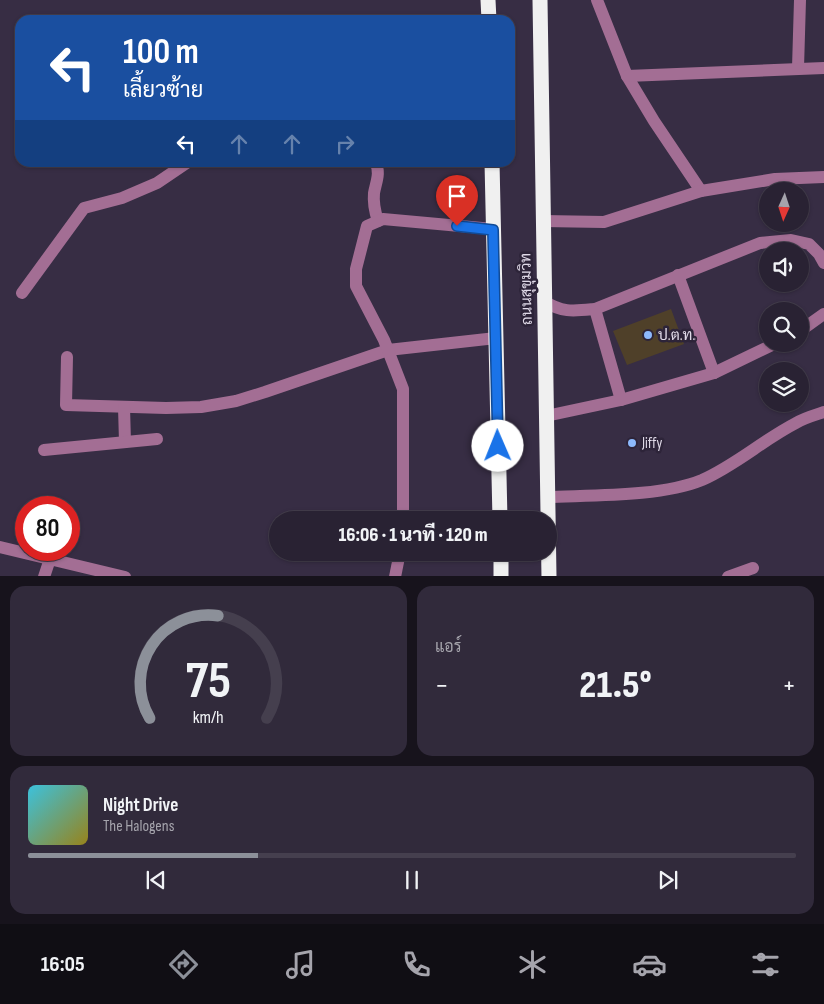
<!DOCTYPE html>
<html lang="th">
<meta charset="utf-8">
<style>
:root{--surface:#292233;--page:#312a3b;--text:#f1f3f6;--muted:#a5a4ac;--line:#453f4e;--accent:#8c9099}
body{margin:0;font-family:"Sofia Sans Condensed",Sarabun,sans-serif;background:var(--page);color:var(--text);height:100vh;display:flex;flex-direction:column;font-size:19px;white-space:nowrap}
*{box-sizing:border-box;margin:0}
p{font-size:16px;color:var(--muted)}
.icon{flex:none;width:28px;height:28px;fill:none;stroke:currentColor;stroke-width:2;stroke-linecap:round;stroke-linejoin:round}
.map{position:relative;height:576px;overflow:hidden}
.details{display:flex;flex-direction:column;gap:10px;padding:10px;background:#17131c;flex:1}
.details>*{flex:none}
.guide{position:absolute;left:15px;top:15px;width:500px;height:152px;border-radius:15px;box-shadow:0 1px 4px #0004,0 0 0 1px var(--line);background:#1a4fa0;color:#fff;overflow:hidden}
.needle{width:32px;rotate:183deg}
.tools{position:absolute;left:759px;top:182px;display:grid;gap:10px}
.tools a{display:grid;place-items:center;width:50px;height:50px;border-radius:50%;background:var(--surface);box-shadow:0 1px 4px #0004,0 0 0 1px var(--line);font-size:25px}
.speed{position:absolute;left:15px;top:496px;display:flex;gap:10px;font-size:25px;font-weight:700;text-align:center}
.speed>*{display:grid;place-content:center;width:65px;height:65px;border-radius:50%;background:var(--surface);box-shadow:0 1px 4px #0004,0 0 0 1px var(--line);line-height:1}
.speed .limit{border:8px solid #d22;background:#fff;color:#111}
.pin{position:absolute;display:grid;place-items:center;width:42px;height:42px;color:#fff;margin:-51px -21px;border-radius:50% 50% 50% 0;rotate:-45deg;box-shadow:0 0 5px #0007}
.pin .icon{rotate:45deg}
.me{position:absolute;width:55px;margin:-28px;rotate:359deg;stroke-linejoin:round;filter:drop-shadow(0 0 4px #0008)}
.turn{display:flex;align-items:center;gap:18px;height:105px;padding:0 25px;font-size:22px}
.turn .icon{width:65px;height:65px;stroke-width:2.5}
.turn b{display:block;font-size:35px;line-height:42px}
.lanes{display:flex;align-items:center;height:48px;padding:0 25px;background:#0003;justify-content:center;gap:25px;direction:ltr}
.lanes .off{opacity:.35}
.big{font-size:38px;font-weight:800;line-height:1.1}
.details .tile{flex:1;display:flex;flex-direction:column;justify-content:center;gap:8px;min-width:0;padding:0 18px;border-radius:15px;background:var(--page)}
.details .dial{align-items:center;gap:0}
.dial svg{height:130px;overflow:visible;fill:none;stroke:var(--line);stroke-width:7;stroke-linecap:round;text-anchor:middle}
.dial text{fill:var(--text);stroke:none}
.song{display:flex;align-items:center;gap:15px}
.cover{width:60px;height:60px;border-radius:8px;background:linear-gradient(135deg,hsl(190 70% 55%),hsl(50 70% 35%))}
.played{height:5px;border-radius:2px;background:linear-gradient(90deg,var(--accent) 30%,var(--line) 30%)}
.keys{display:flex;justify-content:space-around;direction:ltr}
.heat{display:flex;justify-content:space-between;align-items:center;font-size:28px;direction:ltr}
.details .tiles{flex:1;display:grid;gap:10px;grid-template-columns:1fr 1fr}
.tile:last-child{grid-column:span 2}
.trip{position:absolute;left:269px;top:511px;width:288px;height:50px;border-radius:25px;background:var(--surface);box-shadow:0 1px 4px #0004,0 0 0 1px var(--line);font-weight:800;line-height:50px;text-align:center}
.menu{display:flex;height:80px;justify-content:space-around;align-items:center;background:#100e14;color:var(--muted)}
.menu .icon{width:35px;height:35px}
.menu .active{color:var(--accent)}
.menu b{font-size:22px;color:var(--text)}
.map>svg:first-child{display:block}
.building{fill:#4f4029}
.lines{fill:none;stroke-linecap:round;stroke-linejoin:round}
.minor{stroke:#a36e94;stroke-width:12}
.highway{stroke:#f0f0f0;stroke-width:15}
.route-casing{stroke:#114b97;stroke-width:12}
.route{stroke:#1a73e8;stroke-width:9}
.poi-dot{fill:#8db9fc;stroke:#2d2439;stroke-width:2}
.labels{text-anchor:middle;stroke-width:5;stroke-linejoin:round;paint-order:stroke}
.street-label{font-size:15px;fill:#e0dae8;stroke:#2d2439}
.poi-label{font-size:15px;fill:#e0dae8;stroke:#2d2439;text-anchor:start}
</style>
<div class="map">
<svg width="824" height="577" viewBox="0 0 824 577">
<rect width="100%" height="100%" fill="#372d44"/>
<!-- building -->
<path class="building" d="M671,309l13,35 -57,21 -14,-34z"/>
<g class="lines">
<!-- minor -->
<g class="minor">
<path d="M597,0l30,76 27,45 47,70"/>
<path d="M798,68l2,-68"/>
<path d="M627,76l197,-8"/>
<path d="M375,162c6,10 1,20 -1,31 -1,10 1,19 4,28"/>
<path d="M543,221l61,1 97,-31 74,-12 49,-2"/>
<path d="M678,275l36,98"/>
<path d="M22,293l62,-85 38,-10 35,-15 31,-21"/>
<path d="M544,301c18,12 30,10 51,8l165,-66 31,-3 18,4 10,10 5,9"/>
<path d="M595,309l26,91"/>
<path d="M800,331l24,-17"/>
<path d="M67,357l-1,48 100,3 35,-1 35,-6 29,-9 123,-42 108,-12"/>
<path d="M124,407l1,35"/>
<path d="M546,416l75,-16 93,-27 60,-29"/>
<path d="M44,450l113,-11"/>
<path d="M547,497c45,-2 114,0 155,-17 34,-15 61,-40 94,-57 8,-5 19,-8 28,-11"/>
<path d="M403,520v-131l-19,-49 -28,-54v-17l11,-43 16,-7 110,10"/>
<path d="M0,547l125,30"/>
<path d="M44,577l6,-18"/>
<path d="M395,577l5,-25"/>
<path d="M728,577l25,-9"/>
</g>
<!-- highway -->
<g class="highway">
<path d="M488,0l1,20"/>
<path d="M540,0l9,577"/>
<path d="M492,162l8,358"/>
<path d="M501,552v25"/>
</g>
</g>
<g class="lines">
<!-- route casing -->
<g class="route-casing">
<path id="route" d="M457,226l36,4 5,216"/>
</g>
<!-- route -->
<use href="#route" class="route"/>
</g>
<!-- markers -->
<g class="poi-dot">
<circle cx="648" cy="335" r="5"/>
<circle cx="632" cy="443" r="5"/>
</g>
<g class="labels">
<!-- street labels -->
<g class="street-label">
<text transform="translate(526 289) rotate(-91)" y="5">ถนนสุขุมวิท</text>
</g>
<!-- poi labels -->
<g class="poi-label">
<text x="658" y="340">ป.ต.ท.</text>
<text x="642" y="448">Jiffy</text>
</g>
</g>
</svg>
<div class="tools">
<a><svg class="needle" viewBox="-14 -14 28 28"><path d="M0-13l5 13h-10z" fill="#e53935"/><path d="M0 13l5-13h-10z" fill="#a5a4ac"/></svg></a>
<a><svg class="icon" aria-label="sound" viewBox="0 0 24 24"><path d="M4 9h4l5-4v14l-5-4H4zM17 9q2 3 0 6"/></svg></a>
<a><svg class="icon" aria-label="search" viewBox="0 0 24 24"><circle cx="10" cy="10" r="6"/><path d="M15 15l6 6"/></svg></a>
<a><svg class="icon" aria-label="layers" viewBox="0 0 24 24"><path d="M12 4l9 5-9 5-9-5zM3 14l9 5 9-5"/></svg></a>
</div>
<div class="speed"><div class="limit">80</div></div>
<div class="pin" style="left:457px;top:226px;background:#d93025"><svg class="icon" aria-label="arrive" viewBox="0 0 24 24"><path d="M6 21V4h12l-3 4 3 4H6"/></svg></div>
<svg class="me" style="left:498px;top:446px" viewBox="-20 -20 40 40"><circle r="19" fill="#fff"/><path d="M0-13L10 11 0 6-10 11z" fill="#1a73e8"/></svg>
<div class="trip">16:06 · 1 นาที · 120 m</div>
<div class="guide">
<div class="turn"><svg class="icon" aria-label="left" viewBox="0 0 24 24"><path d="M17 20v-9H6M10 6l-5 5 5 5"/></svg><div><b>100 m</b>เลี้ยวซ้าย</div></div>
<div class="lanes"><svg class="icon" aria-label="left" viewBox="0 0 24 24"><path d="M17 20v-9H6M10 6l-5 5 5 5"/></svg><svg class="icon off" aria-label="ahead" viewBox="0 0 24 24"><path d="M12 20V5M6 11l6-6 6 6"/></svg><svg class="icon off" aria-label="ahead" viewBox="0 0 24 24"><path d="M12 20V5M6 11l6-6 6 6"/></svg><svg class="icon off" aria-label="right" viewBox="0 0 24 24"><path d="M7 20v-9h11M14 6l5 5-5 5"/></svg></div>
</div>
</div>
<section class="details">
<div class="tiles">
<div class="tile dial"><svg viewBox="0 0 100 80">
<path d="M14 69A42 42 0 1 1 86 69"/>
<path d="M14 69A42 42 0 0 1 56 6" stroke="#8c9099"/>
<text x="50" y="56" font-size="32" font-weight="700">75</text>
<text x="50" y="72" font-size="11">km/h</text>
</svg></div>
<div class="tile"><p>แอร์</p>
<div class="heat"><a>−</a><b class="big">21.5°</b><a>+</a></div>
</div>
<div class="tile">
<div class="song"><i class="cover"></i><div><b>Night Drive</b><p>The Halogens</p></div></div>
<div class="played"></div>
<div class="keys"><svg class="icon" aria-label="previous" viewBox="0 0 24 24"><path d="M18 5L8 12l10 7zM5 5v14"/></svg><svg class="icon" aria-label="pause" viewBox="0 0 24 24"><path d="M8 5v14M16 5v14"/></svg><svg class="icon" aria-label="next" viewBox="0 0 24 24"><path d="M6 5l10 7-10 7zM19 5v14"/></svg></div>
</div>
</div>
</section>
<nav class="menu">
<b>16:05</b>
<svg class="icon active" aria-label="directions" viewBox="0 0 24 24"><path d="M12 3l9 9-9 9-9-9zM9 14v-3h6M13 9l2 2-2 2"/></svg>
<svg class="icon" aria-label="music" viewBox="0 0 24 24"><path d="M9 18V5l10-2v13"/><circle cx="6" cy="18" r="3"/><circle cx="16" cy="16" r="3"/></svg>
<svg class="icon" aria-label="phone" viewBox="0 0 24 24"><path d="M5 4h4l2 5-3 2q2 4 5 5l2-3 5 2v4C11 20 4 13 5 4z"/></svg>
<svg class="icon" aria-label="climate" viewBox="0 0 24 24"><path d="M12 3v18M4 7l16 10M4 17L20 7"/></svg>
<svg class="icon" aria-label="car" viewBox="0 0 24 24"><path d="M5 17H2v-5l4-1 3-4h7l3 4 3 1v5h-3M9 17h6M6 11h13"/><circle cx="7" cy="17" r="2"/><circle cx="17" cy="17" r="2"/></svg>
<svg class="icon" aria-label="filters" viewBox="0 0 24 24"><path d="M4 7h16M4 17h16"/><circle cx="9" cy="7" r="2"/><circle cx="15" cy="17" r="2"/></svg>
</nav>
